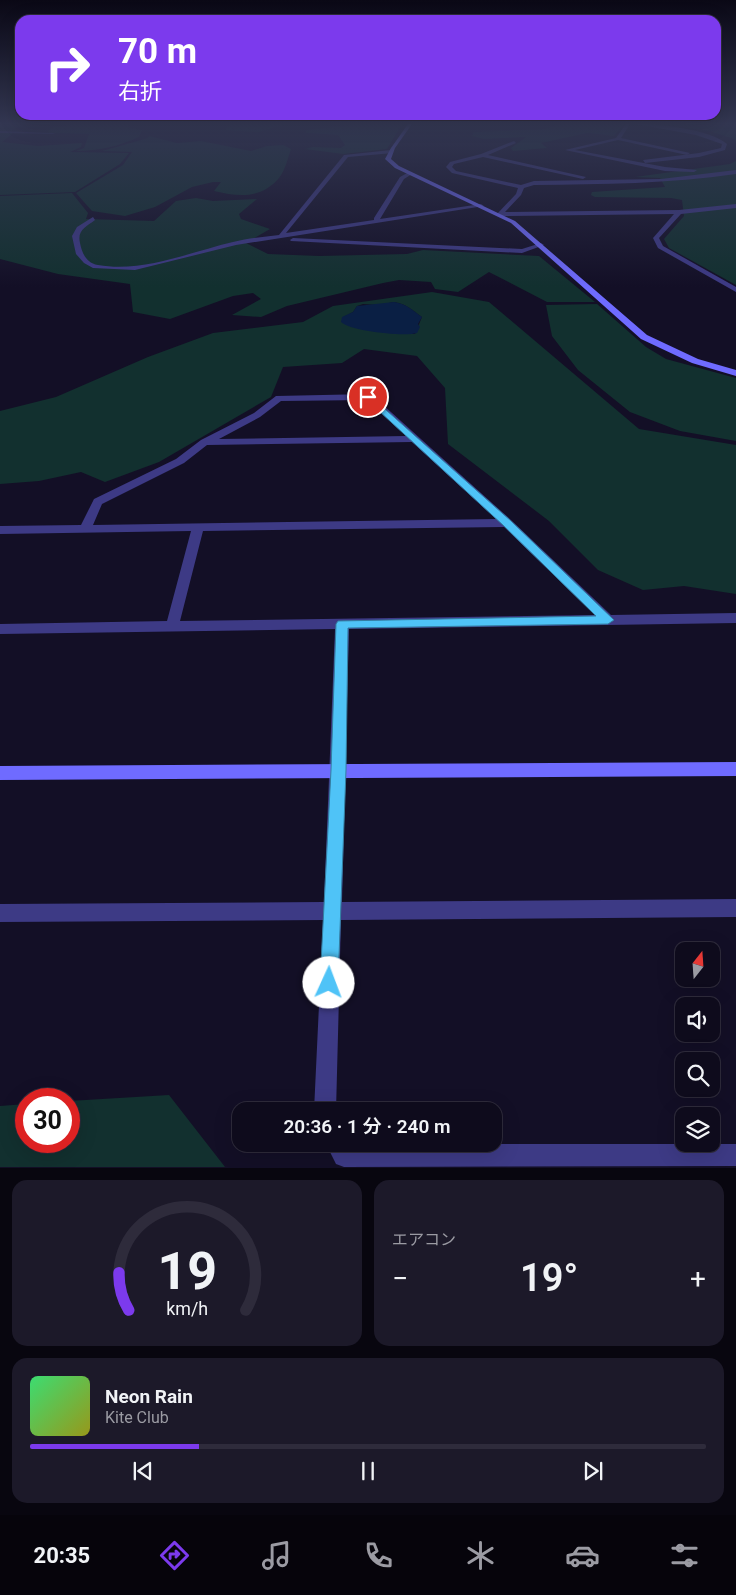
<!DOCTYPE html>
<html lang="ja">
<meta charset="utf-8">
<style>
:root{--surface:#0e0b1c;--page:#1c1929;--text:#f1f3f6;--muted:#9b9ba3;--line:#2e2b3b;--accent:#7c3aed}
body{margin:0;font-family:Roboto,"Noto Sans JP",sans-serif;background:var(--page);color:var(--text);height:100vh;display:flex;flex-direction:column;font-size:19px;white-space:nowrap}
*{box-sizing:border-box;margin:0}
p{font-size:16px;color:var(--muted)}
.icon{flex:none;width:28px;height:28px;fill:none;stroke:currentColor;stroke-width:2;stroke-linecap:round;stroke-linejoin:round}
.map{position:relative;height:1168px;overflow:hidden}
.drawer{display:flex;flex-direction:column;gap:12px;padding:12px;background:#08060f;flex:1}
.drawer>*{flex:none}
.banner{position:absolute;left:15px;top:15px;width:706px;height:105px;border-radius:15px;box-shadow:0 5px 20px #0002,0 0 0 1px var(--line);background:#7c3aed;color:#fff;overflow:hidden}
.needle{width:32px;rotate:17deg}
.buttons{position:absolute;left:675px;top:942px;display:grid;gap:10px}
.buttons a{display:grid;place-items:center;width:45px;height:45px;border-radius:10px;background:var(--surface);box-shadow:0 5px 20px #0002,0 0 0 1px var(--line);font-size:25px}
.speed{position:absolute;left:15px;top:1088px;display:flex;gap:10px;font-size:25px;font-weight:700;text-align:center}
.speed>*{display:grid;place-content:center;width:65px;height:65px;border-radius:50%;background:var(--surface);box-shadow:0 5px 20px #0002,0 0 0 1px var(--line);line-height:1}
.speed .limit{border:8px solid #d22;background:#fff;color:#111}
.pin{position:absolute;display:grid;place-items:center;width:42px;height:42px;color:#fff;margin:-21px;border:2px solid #fff;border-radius:50%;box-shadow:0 1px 5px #0007}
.me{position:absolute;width:55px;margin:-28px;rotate:2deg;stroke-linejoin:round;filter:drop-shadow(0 0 4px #0008)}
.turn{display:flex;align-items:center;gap:18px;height:105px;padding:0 20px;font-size:22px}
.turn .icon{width:65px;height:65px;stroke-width:2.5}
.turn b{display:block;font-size:35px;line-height:42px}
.big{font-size:38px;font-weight:600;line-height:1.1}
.drawer .card{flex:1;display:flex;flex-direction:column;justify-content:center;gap:8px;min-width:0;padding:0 18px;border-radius:15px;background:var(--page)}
.drawer .dial{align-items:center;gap:0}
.dial svg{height:130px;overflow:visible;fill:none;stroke:var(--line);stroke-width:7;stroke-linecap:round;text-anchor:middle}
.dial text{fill:var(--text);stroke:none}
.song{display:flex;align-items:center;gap:15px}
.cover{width:60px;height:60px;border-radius:8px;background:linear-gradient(135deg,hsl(140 70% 55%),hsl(60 70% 35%))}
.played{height:5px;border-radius:2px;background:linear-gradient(90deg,var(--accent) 25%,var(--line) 25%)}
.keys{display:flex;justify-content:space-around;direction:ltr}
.heat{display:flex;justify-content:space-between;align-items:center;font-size:28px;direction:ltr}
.drawer .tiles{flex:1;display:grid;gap:12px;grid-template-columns:1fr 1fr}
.card:last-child{grid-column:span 2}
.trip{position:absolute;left:232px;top:1102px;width:270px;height:50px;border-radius:15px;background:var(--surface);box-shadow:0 5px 20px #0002,0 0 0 1px var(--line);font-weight:600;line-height:50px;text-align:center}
.tabs{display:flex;height:80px;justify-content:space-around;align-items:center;background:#06040b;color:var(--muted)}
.tabs .icon{width:35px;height:35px}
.tabs .on{color:var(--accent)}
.tabs b{font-size:22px;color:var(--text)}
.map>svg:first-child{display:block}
.green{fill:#12302f;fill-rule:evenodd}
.water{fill:#0a1f44}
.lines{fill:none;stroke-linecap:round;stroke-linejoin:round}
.street{fill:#3d3a85;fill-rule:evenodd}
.secondary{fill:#6f6bff;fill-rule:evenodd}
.route{fill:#4fc3f7;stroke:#337fa1}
</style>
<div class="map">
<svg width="736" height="1168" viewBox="0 0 736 1168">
<rect width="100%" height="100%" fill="#130f26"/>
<!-- green -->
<g class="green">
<path d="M0,124h24l-12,6v4l-10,8 36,4 44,-3 -1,4 -11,5 59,1 -9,11 -45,28 -75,3z"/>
<path d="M81,124h47v3l14,3 -3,7c-20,9 -40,14 -63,14l8,-3 5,-14 -40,-1 -1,-3 6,-3z"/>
<path d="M231,124h56l-29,8 -34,-2z"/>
<path d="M363,124h39l-15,25 -44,5 -38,-5 8,-2 28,1 4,-3 -7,-10 -32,-2v-3z"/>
<path d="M561,124h63l-10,12 -27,-3 -46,10 6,5 -34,3 -2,-3 15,-11 -42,2 -12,-3 2,-4 72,-3z"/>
<path d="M664,124h72v17l-2,-2 -25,-8z"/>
<path d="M149,136l28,7 24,-2 50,10 16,-5 16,-1 8,4c-3,9 -6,22 -12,29 -18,21 -40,19 -65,13l7,-9h-8l-21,5 -37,20 -30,9 -33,-5 -16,-18 47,-28 9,-13 -30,-1 46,-13z"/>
<path d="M736,161v124l-67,-37 -5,-9 20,-23 -2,-16 -11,-2 -76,-1 -4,-2 1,-3 73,-5 -5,-9 -25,-1 95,-13z"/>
<path d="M72,193l16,20 -2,6 68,2 22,-20 20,-3 17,3 44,-2 -18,15 2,5 29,10 -24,14 22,11 51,2 88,-2 16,-4 116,6 56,46h-48l-58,-30 -31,20 -23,-3 -4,-7 -32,-2 -16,3 -96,23 -26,11 -29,-2 29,-16 -8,-6 -20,3 -63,23 -37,-7 -3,-28 -72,-10 -58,-15v-63z"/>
<path d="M432,292l57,10 150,127 97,16v149l-52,-8 -41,4 -45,-20 -49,-49 -101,-77 -3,-56 -28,-32 -53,-7 -22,14 -59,4 -12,30 -112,65 -54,20 -24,-10 -42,9 -39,3v-73l56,-14 92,-40 65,-24 90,-11 30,-16zM394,302c13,2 18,8 28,15l-7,17 -38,-3 -35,-13 11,-6 4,-6 6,-2 15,1z"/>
<path d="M597,304l49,43 20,12 70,19v63l-56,-10 -50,-19 -52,-42 -26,-34 -6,-31z"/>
<path d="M169,1095l56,72h-225v-61l26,-2v37h43v-40z"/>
</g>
<!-- water -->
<path class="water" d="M394,302c13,2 18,8 28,15l-4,7 2,3 -3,6c-13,4 -67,-2 -76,-11l1,-5 11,-5 4,-6z"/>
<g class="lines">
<!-- street -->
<g class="street">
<path d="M626,124h4l-9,14 69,15 -3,2 -69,-15 -43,10 90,17 32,3 -3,2 -29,-1 -100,-21 51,-12z"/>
<path d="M636,124c24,0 73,5 91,20l-2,6 -26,7 -54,6 -2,-3 56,-7 22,-5 1,-4 -26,-9z"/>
<path d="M0,131l53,2 2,1 -55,-1z"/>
<path d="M514,141l2,2 -28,12 98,22 -3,2 -100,-22 -29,7 -2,3 4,4 65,14 13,-4 127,-2 75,-9v4c-67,10 -134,10 -202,11l-10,3 -3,7 -16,17 174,-2 57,-6v4l-55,6 -22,24 4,8 73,41v5l-78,-44 -5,-10 21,-24 -174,2 -3,-2 19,-20 2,-6 -66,-15 -6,-6 4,-5 31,-8z"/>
<path d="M391,150l2,3 -45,4 -62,76 88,-13v-2l26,-41 9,-5 3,2 -8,5 -24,40 101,-15 3,2 -248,39 -101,25 -42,-2 -9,-5 -8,-9 -4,-18 5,-9 16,-10 2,3c-9,7 -18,10 -15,23 2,10 6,20 18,22 45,8 92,-13 135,-23 15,-4 31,-5 46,-7l65,-80z"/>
<path d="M293,238l229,11 19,-6 3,2 -22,8 -231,-12 -1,-1z"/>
<path d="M369,394l3,1 139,125 100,95 125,-2v10l-387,6 -7,273 394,-3v18l-395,3 -5,191h-22l9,-191 -323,2v-18l324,-2 11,-273 -335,5v-10l167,-3 24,-90 -191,3v-8l81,-1 13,-26 82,-40 25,-19 53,-27 22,-17zM367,400l39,36 -187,3 41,-22 21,-16zM412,442l84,77 -403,6 9,-21 82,-41 23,-18zM504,527l91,88 -415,6 23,-90z"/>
<path d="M326,1144h410v22l-392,1 -8,-3z"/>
</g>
<!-- secondary -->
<g class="secondary">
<path d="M408,124h4l-17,24 -4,11 8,7 116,55 132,114 51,24 38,11v6l-44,-13 -51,-24 -130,-116 -116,-55 -10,-9 6,-11z"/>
<path d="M736,762v14l-736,4v-14z"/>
</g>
</g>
<!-- sky -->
<linearGradient id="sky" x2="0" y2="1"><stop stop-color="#0a0815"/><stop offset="0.43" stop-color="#333752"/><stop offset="1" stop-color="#333752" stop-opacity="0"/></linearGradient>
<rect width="736" height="287" fill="url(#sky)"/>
<!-- route -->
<path class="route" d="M368,394l143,127 103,99 -6,4 -260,4 -2,142 -8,213 -3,6 -6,3 -6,-3 -3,-6 11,-213 5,-146 2,-3 258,-5 -92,-90 -138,-127 -2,-2z"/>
</svg>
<div class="buttons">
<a><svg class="needle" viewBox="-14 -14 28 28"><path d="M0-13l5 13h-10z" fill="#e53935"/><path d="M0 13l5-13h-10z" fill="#9b9ba3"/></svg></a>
<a><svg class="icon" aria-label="sound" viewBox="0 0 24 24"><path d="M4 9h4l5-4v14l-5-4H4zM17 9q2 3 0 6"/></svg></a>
<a><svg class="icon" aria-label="search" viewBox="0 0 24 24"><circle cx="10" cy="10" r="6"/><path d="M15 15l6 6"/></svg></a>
<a><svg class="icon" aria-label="layers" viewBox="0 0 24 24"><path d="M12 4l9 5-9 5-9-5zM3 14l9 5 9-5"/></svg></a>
</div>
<div class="speed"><div class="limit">30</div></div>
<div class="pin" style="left:368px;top:397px;background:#d93025"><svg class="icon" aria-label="arrive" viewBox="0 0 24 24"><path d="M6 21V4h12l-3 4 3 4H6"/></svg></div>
<svg class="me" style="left:329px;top:983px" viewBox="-20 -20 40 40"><circle r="19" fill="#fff"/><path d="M0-13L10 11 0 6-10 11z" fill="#4fc3f7"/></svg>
<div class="trip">20:36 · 1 分 · 240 m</div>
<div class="banner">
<div class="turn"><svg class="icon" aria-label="right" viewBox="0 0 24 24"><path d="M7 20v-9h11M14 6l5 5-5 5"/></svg><div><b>70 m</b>右折</div></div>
</div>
</div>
<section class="drawer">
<div class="tiles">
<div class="card dial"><svg viewBox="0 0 100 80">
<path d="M14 69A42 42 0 1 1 86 69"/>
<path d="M14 69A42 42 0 0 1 8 46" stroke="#7c3aed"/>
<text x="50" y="56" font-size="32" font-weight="700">19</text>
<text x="50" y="72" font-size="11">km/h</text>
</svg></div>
<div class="card"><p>エアコン</p>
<div class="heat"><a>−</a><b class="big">19°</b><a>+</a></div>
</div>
<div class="card">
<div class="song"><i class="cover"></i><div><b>Neon Rain</b><p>Kite Club</p></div></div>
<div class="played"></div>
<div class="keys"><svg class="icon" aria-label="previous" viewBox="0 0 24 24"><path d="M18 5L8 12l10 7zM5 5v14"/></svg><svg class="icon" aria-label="pause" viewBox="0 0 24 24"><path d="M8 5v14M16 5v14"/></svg><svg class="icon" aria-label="next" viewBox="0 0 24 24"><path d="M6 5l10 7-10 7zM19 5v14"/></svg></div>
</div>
</div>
</section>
<nav class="tabs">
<b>20:35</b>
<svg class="icon on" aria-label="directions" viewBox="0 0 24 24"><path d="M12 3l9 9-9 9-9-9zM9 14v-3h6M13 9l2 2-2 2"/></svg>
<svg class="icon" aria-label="music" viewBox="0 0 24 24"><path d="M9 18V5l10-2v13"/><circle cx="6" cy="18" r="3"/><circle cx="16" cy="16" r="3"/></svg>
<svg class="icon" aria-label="phone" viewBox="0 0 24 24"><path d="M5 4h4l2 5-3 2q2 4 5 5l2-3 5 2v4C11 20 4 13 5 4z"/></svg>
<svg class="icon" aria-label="climate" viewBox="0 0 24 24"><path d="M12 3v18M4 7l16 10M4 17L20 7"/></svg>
<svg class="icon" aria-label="car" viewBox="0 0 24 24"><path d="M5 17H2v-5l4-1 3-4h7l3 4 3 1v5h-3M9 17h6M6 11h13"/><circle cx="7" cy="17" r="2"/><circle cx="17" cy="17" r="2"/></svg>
<svg class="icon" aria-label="filters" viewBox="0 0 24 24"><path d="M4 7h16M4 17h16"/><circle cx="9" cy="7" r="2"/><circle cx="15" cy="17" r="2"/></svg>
</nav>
